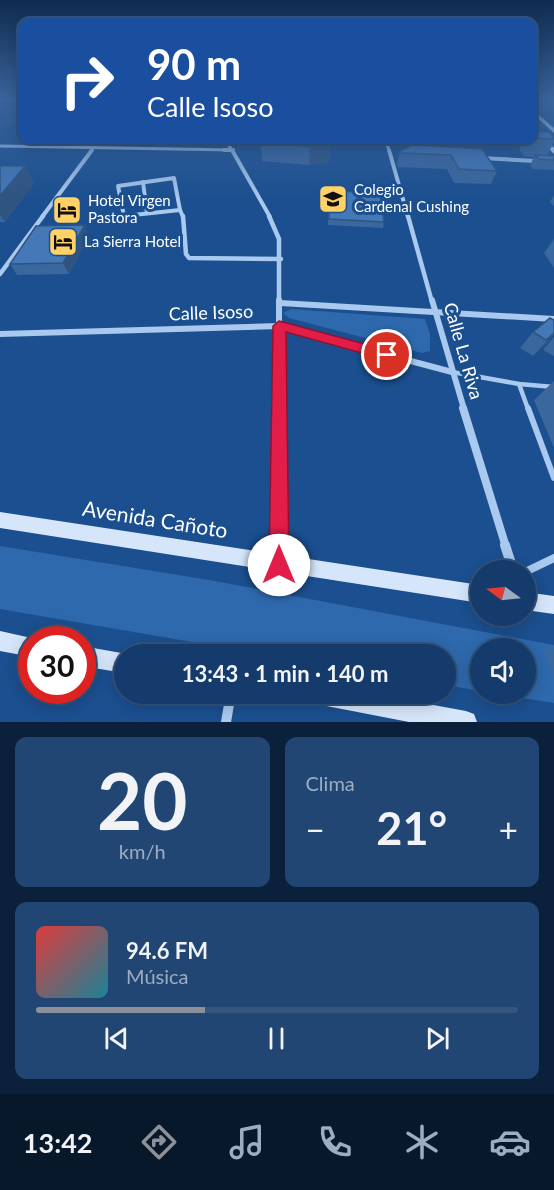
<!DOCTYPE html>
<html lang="es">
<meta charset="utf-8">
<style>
:root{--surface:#143b6b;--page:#214673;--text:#f1f3f6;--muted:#9dadc1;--line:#33557e;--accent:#8c9099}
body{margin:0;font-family:Lato,sans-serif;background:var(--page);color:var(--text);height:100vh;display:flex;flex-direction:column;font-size:22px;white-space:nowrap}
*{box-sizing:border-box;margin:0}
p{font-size:20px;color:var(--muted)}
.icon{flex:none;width:33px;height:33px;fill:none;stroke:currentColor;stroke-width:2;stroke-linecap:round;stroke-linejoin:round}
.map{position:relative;height:722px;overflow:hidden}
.panel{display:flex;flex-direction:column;gap:15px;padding:15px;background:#0b203b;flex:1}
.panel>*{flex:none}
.banner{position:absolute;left:18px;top:18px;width:519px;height:126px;border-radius:12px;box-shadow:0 3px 15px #0003,0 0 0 2px var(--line);background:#1a4fa0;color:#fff;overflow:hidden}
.needle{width:39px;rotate:285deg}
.fabs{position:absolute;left:470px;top:560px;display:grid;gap:12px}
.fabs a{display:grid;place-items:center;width:66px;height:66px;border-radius:50%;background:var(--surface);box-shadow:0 3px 15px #0003,0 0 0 2px var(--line);font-size:30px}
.speed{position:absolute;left:18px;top:626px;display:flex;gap:12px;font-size:30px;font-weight:700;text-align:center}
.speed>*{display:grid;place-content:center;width:78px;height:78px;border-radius:50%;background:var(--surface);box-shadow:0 3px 15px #0003,0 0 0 2px var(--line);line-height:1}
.speed .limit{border:9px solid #d22;background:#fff;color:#111}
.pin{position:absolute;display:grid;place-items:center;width:51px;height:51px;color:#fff;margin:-26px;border:3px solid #fff;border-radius:50%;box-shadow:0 2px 6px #0007}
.me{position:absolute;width:66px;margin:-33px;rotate:0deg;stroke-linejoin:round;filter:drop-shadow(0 0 4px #0008)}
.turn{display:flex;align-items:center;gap:21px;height:126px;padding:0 30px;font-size:27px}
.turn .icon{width:78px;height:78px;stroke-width:2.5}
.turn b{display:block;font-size:42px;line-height:51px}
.big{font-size:45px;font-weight:700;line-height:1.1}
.panel .widget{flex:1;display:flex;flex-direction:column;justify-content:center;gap:9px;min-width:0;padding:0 21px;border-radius:12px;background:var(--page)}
.panel .dial{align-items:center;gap:0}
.dial b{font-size:78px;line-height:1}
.song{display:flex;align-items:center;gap:18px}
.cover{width:72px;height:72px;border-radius:9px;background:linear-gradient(135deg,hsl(0 70% 55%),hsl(190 70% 35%))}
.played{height:6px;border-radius:3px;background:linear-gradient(90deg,var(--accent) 35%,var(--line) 35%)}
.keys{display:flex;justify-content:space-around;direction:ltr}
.heat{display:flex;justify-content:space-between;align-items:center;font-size:33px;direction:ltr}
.panel .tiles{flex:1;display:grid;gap:15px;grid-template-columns:1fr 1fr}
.widget:last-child{grid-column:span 2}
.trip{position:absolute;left:114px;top:644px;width:342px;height:60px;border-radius:30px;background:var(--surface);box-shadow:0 3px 15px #0003,0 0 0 2px var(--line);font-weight:700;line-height:60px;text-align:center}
.tab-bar{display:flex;height:96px;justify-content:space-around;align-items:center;background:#08182b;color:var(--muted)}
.tab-bar .icon{width:42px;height:42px}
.tab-bar .active{color:var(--accent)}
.tab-bar b{font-size:27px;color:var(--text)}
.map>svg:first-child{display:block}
.green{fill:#2e69ad}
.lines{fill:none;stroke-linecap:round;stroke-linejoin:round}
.service-far2{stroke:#a9c9ee;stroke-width:4.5}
.service-far1{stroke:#a9c9ee;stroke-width:6}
.service{stroke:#a9c9ee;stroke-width:8}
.minor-far5{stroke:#a9c9ee;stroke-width:3}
.minor-far4{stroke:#a9c9ee;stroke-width:4}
.minor-far3{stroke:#a9c9ee;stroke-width:4.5}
.minor-far2{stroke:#a9c9ee;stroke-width:6}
.minor-far1{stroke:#a9c9ee;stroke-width:8}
.minor{stroke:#a9c9ee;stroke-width:10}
.tertiary{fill:#a9c9ee;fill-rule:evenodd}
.secondary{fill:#d6e6fa;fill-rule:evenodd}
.wall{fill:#3a679d}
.shaded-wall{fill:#305480}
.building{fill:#4478b7;stroke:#305480;stroke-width:1.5}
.route{fill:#e11d48;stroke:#92132f;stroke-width:1.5}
.labels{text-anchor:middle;stroke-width:6;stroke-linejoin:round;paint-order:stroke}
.far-poi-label{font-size:15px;fill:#fff;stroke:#1b4f8f;text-anchor:start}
.street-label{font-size:18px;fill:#fff;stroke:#1b4f8f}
.near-street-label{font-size:21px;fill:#fff;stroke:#1b4f8f}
</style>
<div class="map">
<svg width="554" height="722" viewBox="0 0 554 722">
<rect width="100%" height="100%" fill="#1b4f8f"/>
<!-- green -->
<g class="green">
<path d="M291,309l134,10 5,15v17l-8,2 -133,-35 -6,-5z"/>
<path d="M0,546l209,34 345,65v58l-64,-10h35v-45h-45v43l-34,-6v-31h-184l-262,-45z"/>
</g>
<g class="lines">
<!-- service-far2 -->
<g class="service-far2">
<path d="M452,372l67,12 35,3"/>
<path d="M519,384l9,25"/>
</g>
<!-- service-far1 -->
<path class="service-far1" d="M528,408l26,70"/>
<!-- service -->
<path class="service" d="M525,572l29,-14"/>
<!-- minor-far5 -->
<g class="minor-far5">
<path d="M226,140l6,11"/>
<path d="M386,140l3,11"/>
<path d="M0,146l233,4"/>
<path d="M91,151l8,-11"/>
</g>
<!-- minor-far4 -->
<g class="minor-far4">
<path d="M224,150h9"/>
<path d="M232,150l38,67"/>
<path d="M389,150l19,67"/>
<path d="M481,158l73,4"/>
<path d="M174,178l6,32 -56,6 -6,-30z"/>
<path d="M143,182l4,31"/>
<path d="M180,210l3,7"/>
<path d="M42,217l50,-67"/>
</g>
<!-- minor-far3 -->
<g class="minor-far3">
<path d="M183,216l3,38 3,4 92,1"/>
<path d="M269,216l10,23v63"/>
<path d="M408,216l24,86"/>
<path d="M0,274l43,-58"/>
</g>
<!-- minor-far2 -->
<g class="minor-far2">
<path d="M279,300v109"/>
<path d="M432,300l32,109"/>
<path d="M280,303l274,16"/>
<path d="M0,334l279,-8 173,46"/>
</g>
<!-- minor-far1 -->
<g class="minor-far1">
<path d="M279,408v139"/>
<path d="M463,408l43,139"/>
</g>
<!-- minor -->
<g class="minor">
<path d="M279,545v16"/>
<path d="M505,545l8,25"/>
<path d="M226,722l5,-29"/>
</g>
<!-- tertiary -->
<path class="tertiary" d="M0,99h22v2l-22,-1z"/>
<!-- secondary -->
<g class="secondary">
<path d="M532,109l22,19v5l-22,-20z"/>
<path d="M532,125l22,23v6l-22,-23z"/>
<path d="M0,512l480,73v18l-480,-75z"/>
<path d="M525,592l29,4v18l-29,-4z"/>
<path d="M0,631l36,8h-4v18l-32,-6z"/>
<path d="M82,646l45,8h-3v19l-42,-7z"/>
<path d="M301,693h67l98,18 8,3 3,8h-68l-98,-19 -7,-3z"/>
</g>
</g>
<!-- wall -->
<g class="wall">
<path d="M532,99h22v10l-6,-6 -16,-1z"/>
<path d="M532,132l22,6v4l-7,14h7v14l-21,-1 -3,-4 4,-8 -10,-1 -5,-7 5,-9h8z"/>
<path d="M331,140l-2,22 -20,3 -47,-4 -1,-19z"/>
<path d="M415,140h19v1l-18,-1z"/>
<path d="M482,149l15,22 -6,13 -37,-1 -7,-14 -49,-2 -1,-3 3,-13z"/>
<path d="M0,166h25l9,17 -29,39h-5z"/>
<path d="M337,191l47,31 -1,6 -55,-3 1,-26 8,1z"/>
<path d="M554,195v11l-4,-4z"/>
<path d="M89,236l-20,38 -52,1 -7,-11z"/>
<path d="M554,239v29l-10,-15z"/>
<path d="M533,332l16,9 -16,15 -13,-8z"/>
<path d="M554,337v19l-11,-6z"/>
<path d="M554,381v67l-20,-48z"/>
<path d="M554,646v31h-1l-10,-30z"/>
</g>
<!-- shaded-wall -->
<g class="shaded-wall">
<path d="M331,144l-2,18 -20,3 1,-18z"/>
<path d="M25,166l9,17 -29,39 -5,-7v-19z"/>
<path d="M85,225l4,11 -20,38 -6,-11z"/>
<path d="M554,333v2l-5,6 -16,15z"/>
</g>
<!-- building -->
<g class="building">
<path d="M532,132h17l5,6v1l-21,-1z"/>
<path d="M262,140h69v4l-21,3 -49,-5z"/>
<path d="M413,145l69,4 15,22 -38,-2 -8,-14 -50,-2 -1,-2z"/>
<path d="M535,155l19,1v4l-15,-1z"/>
<path d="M0,166h25l-25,30z"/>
<path d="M337,191l43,2 4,29 -55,-3v-20l8,1z"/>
<path d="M85,225l-22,38 -53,1 26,-38z"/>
<path d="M550,318l4,2v13l-8,7 -13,-8z"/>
</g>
<!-- sky -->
<linearGradient id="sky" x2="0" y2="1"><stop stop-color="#0f2b4f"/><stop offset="0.49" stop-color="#39639b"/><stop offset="1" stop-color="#39639b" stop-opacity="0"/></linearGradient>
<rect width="554" height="200" fill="url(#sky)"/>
<!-- route -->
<path class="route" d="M279,321l108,29 7,5 -7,5 -101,-28 3,233 -3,7 -7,3 -7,-3 -3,-7 4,-239z"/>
<!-- icons -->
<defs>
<g id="school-square" transform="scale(1.5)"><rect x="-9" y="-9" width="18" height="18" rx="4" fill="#ffd166" stroke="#1b4f8f"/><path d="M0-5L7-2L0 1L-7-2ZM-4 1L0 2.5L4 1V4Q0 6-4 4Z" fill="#111"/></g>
<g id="hotel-square" transform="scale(1.5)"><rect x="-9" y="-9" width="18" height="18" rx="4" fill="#ffd166" stroke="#1b4f8f"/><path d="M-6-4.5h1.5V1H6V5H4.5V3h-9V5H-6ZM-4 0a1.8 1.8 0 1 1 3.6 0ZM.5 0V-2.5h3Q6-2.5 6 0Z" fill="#111"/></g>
</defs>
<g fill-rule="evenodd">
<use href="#school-square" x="333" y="199"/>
<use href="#hotel-square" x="67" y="210"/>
<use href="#hotel-square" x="63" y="242"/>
</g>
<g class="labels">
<!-- far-poi labels -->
<g class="far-poi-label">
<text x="354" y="195">Colegio<tspan x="354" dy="17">Cardenal Cushing</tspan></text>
<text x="88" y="206">Hotel Virgen<tspan x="88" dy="17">Pastora</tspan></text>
<text x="84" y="247">La Sierra Hotel</text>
</g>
<!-- street labels -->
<g class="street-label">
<text transform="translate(211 313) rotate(-2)" y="6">Calle Isoso</text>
<text transform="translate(463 351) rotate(74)" y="6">Calle La Riva</text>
</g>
<!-- near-street labels -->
<g class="near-street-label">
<text transform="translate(155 520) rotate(9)" y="7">Avenida Cañoto</text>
</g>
</g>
</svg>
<div class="fabs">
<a><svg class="needle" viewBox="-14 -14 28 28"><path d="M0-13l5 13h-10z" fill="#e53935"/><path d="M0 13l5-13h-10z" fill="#9dadc1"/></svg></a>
<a><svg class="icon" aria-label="sound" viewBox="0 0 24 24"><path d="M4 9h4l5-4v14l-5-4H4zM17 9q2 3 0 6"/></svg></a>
</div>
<div class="speed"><div class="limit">30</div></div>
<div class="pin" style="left:387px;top:355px;background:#d93025"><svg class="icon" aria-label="arrive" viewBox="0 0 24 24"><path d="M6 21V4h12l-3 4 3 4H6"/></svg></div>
<svg class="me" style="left:279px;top:565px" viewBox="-20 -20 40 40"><circle r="19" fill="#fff"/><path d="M0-13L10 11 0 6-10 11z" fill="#e11d48"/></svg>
<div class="trip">13:43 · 1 min · 140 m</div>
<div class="banner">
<div class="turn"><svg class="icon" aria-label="right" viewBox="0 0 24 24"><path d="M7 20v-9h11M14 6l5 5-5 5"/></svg><div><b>90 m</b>Calle Isoso</div></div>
</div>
</div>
<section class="panel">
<div class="tiles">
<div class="widget dial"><b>20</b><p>km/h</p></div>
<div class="widget"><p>Clima</p>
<div class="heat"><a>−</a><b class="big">21°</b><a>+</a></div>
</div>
<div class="widget">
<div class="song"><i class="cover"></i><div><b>94.6 FM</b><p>Música</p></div></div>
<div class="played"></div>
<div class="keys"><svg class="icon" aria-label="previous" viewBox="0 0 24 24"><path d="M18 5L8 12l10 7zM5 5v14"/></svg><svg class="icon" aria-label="pause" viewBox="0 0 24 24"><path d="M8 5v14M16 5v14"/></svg><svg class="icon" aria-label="next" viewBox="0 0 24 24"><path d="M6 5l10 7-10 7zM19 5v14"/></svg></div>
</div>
</div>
</section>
<nav class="tab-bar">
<b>13:42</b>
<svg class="icon active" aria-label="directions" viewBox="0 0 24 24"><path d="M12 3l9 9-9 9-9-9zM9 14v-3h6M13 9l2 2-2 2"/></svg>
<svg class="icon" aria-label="music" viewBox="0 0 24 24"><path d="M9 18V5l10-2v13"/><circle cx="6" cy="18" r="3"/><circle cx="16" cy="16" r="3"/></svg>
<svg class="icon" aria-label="phone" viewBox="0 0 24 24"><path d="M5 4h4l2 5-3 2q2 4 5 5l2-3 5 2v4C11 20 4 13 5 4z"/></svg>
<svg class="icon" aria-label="climate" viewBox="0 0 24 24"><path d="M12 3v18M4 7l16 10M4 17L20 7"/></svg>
<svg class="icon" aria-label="car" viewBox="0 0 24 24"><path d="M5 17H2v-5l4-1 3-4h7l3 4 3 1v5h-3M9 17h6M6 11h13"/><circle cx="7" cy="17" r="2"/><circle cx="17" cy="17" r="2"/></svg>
</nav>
